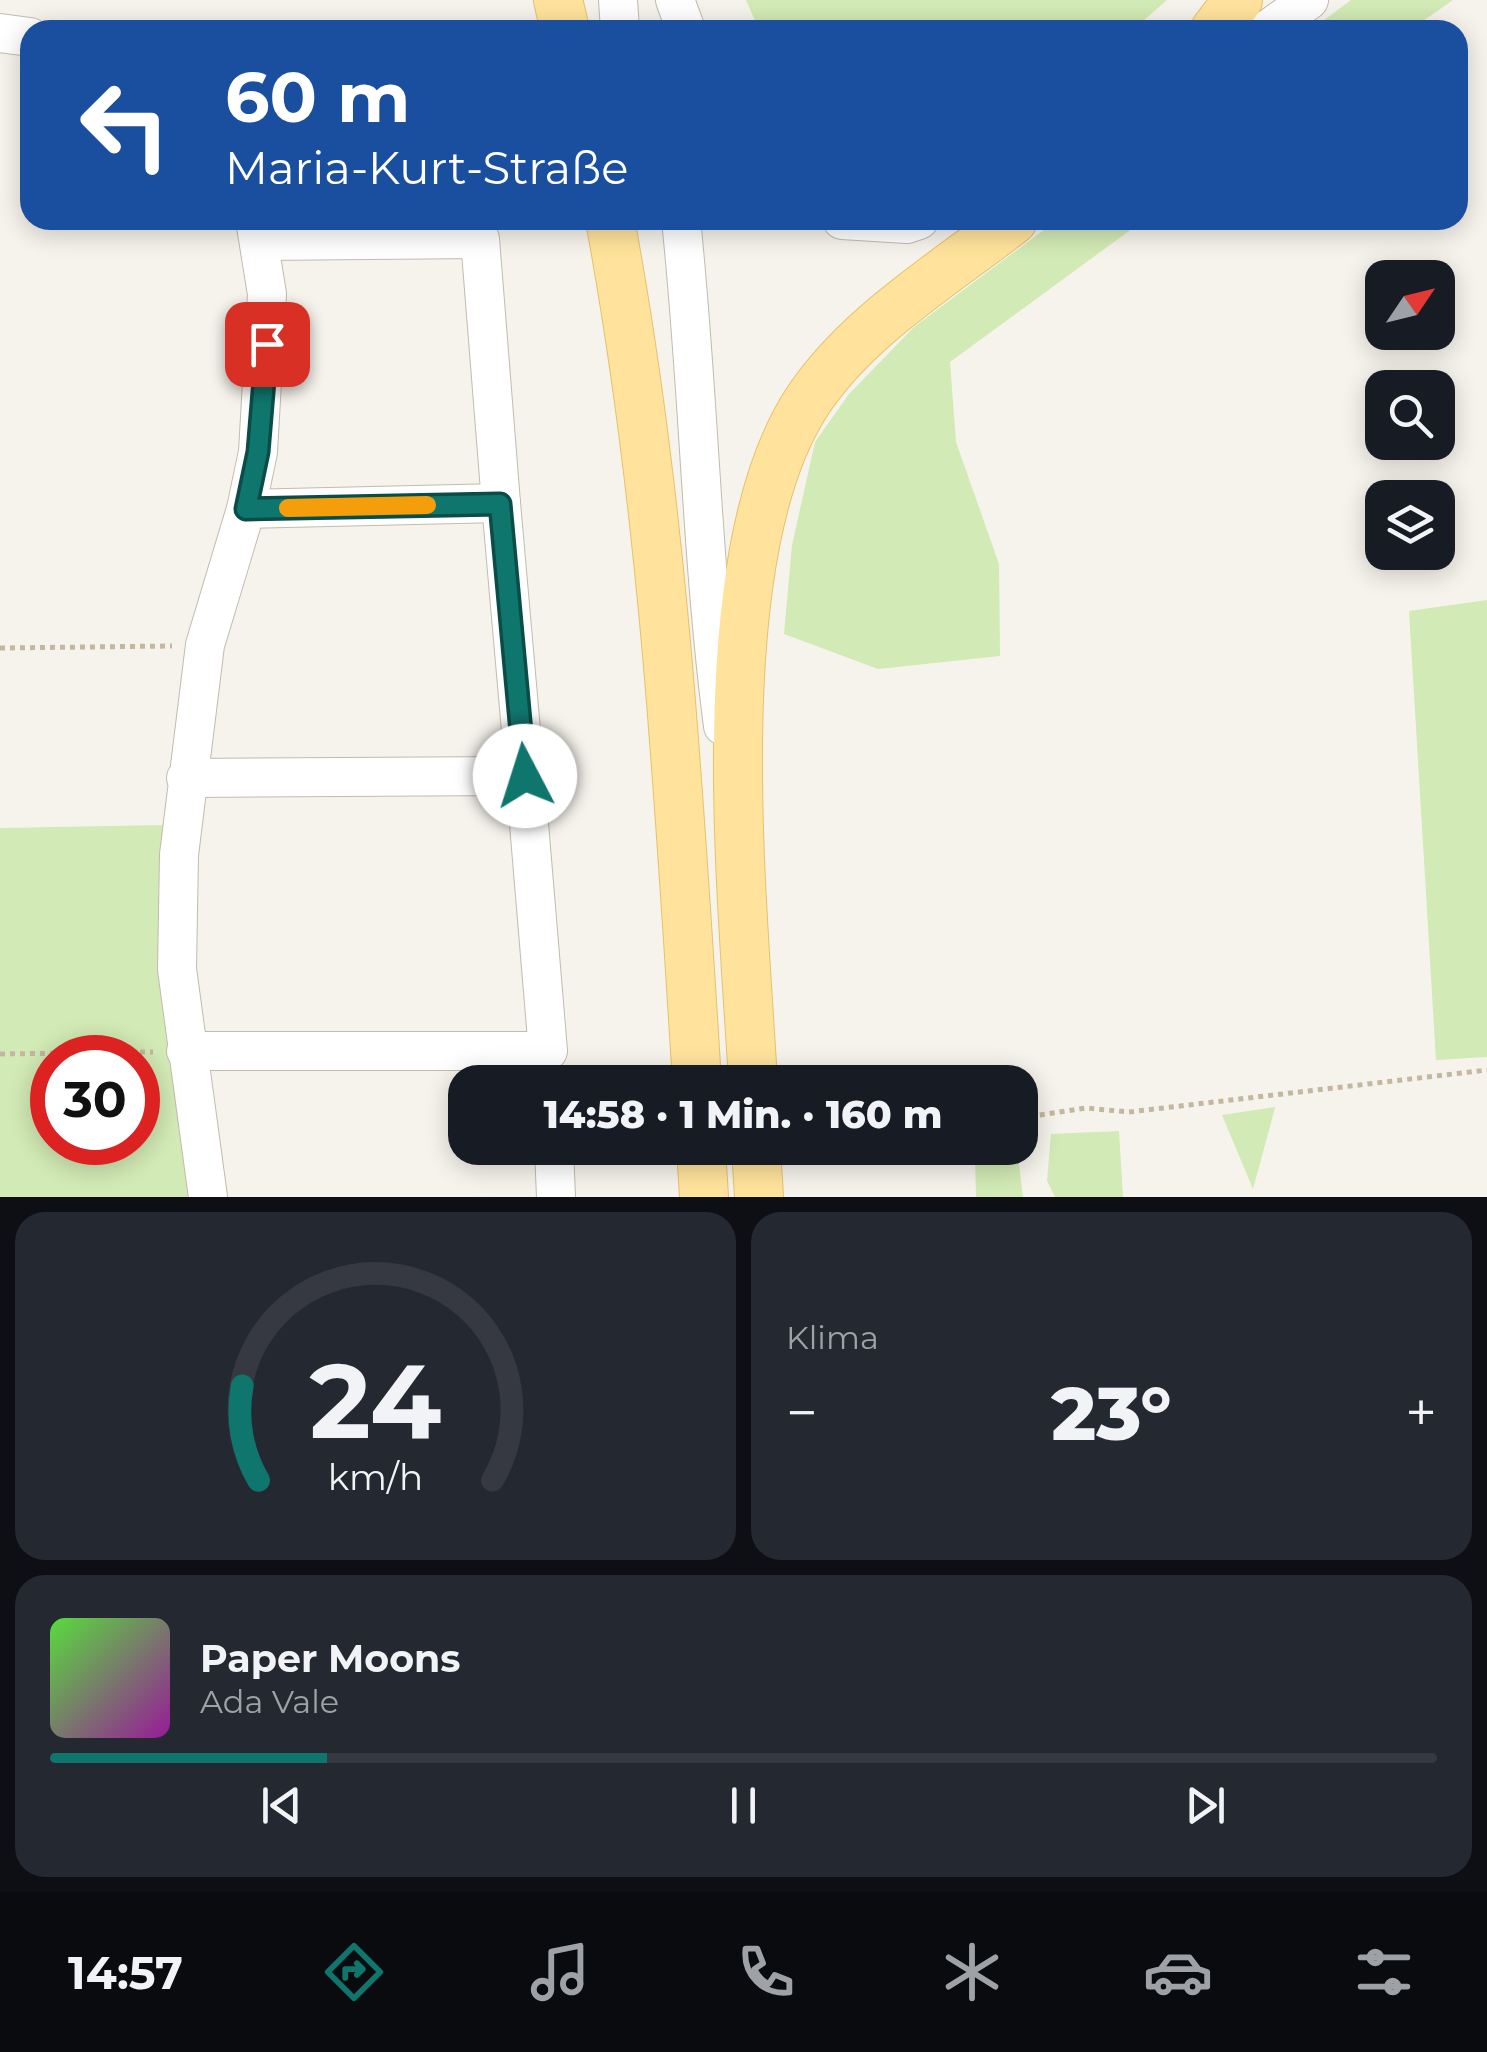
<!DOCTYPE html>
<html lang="de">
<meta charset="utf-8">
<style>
:root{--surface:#171b24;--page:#242831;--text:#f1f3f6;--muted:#9ea1a6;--line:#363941;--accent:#0f766e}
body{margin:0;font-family:Montserrat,sans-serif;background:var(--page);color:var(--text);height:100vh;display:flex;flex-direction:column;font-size:38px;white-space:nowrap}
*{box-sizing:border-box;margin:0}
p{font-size:32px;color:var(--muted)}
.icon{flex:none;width:55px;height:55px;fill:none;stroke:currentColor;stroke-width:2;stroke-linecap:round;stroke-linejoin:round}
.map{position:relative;height:1197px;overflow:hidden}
.drawer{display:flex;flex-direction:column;gap:15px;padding:15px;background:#0d0f14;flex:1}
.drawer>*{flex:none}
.hud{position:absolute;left:20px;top:20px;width:1448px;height:210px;border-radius:30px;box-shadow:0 5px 25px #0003;background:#1a4fa0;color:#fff;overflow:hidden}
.needle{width:65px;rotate:55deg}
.controls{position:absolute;left:1365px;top:260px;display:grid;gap:20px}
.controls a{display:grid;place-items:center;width:90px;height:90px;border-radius:20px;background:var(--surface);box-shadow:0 5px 25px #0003;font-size:50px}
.speed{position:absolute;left:30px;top:1035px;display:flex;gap:20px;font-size:50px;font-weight:700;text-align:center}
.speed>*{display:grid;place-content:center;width:130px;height:130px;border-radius:50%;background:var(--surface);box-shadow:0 5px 25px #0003;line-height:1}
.speed .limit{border:15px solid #d22;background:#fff;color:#111}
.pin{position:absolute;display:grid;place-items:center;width:85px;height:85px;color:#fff;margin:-42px;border-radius:20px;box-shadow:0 5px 15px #0006}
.me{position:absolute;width:110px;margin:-55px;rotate:355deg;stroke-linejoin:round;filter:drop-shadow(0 0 8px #0008)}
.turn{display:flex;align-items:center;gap:35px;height:210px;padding:0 40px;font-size:45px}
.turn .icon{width:130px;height:130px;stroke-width:2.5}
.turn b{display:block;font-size:70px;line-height:85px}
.big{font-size:75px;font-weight:800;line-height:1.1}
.drawer .widget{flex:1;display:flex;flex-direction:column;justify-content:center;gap:15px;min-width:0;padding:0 35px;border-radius:30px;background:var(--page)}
.drawer .dial{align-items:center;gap:0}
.dial svg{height:260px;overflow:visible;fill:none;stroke:var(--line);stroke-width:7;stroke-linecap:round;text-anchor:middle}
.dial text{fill:var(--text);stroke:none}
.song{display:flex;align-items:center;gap:30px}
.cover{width:120px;height:120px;border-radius:15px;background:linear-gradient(135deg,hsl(110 70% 55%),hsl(300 70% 35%))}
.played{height:10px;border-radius:5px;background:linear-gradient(90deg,var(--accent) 20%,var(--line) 20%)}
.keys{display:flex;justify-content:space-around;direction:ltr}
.heat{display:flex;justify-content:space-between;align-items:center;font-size:55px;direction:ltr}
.drawer .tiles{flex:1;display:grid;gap:15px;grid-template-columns:1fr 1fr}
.widget:last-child{grid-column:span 2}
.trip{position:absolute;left:448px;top:1065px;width:590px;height:100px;border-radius:30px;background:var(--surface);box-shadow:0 5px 25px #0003;font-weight:800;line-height:100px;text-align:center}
.menu{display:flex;height:160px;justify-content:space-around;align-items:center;background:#090b0e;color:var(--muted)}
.menu .icon{width:70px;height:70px}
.menu .selected{color:var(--accent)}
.menu b{font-size:45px;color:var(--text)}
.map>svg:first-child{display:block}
.green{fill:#d2eab5;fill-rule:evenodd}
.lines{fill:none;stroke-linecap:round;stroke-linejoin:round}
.minor-casing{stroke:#c2bbae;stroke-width:40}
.major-casing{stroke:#e6c16a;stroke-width:50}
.path{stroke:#c4b79f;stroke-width:5;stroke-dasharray:5 5;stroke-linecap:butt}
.minor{stroke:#fff;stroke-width:38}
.major{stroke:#ffe39c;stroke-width:48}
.route-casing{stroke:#0a4d48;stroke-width:25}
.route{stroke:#0f766e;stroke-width:18}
.slow{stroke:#f59e0b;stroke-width:18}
</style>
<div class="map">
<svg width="1487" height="1197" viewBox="0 0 1487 1197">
<rect width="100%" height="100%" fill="#f6f3ec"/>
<!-- green -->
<g class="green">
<path d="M746,0h421l-34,30h-374z"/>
<path d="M1351,0h102l-43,30h-99z"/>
<path d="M1057,220h87l-194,142 6,80 43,122 1,92 -122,13 -94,-35 8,-89 23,-103 34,-48 65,-67z"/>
<path d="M1487,600v457l-51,3 -27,-449z"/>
<path d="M165,825l24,372h-189v-369zM52,1058h86v84h-86z"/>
<path d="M1275,1107v1l-22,81 -31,-74z"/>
<path d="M1119,1131l4,66h-68l-8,-16 4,-47z"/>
<path d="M1018,1156l5,41h-47l-1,-39z"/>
</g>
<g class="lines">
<!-- minor casing -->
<g class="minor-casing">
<g id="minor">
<path d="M618,0l2,30"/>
<path d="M675,0l11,30"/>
<path d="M1267,30l42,-30"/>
<path d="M0,33l30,4"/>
<path d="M681,220c18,169 20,338 42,506"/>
<path d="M842,220l65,4 12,-4"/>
<path d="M501,503l24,273"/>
<path d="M246,509l255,-6 -21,-264 -218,2"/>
<path d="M186,778l339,-2 23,275h-362"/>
<path d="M554,1148l2,49"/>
<path d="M208,1197l-31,-228 2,-114 26,-210 41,-136 12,-57 9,-158 -12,-74"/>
</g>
</g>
<!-- major casing -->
<g class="major-casing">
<g id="major">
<path d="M558,0l7,30"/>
<path d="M1215,30l23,-30"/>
<path d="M610,220c53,284 69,575 87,862"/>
<path d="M753,1082c-10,-184 -47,-519 52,-677 49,-77 138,-130 208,-185"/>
<path d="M701,1148l3,49"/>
<path d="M756,1148l3,49"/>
</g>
</g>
<!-- path -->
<g class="path">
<path d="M0,648l172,-2"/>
<path d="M0,1054l153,-2"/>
<path d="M1020,1118l66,-10 43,4 358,-42"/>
</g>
<!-- minor -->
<use href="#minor" class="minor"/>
<!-- major -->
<use href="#major" class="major"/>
</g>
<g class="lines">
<!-- route casing -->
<g class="route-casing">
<path id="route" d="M267,344l-9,108 -12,57 254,-5 25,272"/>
</g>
<!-- route -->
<use href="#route" class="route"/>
<!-- slow -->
<path class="slow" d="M288,508l139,-3"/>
</g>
</svg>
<div class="controls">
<a><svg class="needle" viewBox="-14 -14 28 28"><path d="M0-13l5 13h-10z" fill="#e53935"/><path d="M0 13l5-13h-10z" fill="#9ea1a6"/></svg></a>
<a><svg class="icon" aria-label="search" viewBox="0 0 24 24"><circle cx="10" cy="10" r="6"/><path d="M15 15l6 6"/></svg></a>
<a><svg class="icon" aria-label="layers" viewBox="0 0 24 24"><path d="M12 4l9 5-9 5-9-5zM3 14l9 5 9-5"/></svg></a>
</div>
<div class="speed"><div class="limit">30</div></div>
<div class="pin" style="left:267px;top:344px;background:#d93025"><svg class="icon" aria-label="arrive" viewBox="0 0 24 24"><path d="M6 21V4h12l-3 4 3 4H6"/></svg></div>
<svg class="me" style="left:525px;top:776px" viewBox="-20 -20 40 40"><circle r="19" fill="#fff"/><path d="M0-13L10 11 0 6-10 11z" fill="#0f766e"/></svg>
<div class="trip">14:58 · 1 Min. · 160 m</div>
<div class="hud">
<div class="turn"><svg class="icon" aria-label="left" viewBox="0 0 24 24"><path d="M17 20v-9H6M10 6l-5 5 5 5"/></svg><div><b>60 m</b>Maria-Kurt-Straße</div></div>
</div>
</div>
<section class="drawer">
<div class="tiles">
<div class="widget dial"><svg viewBox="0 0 100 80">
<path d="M14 69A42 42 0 1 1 86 69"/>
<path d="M14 69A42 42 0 0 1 9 40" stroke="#0f766e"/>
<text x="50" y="56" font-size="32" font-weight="700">24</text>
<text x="50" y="72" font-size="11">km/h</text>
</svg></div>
<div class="widget"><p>Klima</p>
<div class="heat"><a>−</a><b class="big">23°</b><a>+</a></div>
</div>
<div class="widget">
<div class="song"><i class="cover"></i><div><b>Paper Moons</b><p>Ada Vale</p></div></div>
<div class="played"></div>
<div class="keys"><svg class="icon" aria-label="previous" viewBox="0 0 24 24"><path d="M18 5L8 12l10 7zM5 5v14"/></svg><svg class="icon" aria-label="pause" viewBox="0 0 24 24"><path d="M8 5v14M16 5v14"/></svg><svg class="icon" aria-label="next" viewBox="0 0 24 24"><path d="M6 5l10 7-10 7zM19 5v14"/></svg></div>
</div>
</div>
</section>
<nav class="menu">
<b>14:57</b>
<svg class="icon selected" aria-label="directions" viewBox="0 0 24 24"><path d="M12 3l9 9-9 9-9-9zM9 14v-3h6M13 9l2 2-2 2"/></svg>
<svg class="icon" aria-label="music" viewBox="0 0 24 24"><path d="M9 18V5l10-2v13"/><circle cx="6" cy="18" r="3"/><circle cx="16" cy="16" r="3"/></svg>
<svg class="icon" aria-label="phone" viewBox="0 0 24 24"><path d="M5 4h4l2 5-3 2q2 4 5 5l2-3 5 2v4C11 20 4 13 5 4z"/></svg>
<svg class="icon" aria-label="climate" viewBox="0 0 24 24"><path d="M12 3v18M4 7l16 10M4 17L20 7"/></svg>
<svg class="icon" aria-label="car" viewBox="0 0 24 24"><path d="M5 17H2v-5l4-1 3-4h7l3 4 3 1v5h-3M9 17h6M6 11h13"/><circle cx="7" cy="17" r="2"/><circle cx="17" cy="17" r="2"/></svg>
<svg class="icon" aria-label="filters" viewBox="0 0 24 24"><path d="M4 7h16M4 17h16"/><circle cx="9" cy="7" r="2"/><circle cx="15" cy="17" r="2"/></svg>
</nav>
